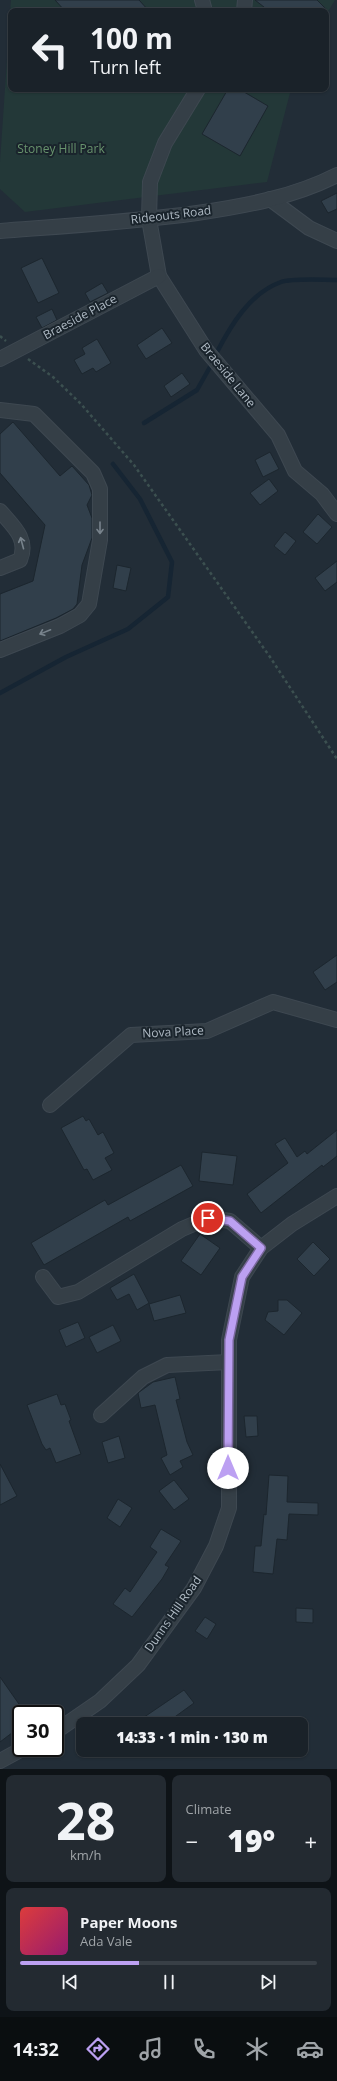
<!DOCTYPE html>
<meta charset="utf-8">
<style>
:root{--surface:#1a2229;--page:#232a31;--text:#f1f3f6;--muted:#9fa4a8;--line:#383f46;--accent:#bca0f2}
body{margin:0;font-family:"Open Sans",sans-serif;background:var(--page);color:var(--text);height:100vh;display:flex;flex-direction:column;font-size:15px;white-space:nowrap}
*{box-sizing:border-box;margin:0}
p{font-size:13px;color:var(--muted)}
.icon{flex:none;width:22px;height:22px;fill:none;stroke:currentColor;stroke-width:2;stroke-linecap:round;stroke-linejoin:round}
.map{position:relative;height:1769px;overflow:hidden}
.details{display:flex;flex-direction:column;gap:6px;padding:6px;background:#0e1317;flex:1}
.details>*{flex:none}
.top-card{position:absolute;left:8px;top:8px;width:321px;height:84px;border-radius:8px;box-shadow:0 1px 3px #0004,0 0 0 1px var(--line);background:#1a2229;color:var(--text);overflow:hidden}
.speed{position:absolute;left:12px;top:1705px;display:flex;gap:8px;font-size:20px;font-weight:700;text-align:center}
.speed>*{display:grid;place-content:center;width:52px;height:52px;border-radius:50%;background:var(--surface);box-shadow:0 1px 3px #0004,0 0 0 1px var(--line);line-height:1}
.speed .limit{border:2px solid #111;border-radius:6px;background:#fff;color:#111}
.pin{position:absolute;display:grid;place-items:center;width:34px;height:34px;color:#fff;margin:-17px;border:2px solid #fff;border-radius:50%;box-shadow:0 1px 4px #0007}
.me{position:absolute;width:44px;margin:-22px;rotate:0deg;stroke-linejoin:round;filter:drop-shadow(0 0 3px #0008)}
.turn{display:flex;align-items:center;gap:14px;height:84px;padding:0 16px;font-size:18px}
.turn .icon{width:52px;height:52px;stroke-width:2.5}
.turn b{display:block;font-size:28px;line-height:34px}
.big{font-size:30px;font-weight:800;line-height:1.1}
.details .card{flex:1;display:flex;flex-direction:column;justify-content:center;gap:6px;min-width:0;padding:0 14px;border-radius:8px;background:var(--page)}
.details .dial{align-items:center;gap:0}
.dial b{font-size:52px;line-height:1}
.song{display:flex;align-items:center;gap:12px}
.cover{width:48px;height:48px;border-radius:6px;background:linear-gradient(135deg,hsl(0 70% 55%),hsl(320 70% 35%))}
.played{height:4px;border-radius:2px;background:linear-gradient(90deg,var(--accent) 40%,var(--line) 40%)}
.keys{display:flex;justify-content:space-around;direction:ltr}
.heat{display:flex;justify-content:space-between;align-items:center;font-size:22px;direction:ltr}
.details .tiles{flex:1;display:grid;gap:6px;grid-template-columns:1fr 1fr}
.card:last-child{grid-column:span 2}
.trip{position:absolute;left:76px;top:1717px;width:232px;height:40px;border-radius:8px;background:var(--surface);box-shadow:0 1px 3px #0004,0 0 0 1px var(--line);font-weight:800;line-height:40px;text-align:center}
.tabs{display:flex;height:64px;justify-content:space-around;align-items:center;background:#0a0e10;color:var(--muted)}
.tabs .icon{width:28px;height:28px}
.tabs .on{color:var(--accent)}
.tabs b{font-size:18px;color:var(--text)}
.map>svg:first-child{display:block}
.green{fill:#233838}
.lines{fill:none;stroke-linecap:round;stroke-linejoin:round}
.stream{stroke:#162533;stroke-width:4.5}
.building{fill:#313f4b;stroke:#1c262e}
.minor-casing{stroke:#3e4851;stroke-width:16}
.path{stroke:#3c5050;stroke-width:2.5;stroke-dasharray:3 3;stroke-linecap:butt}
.minor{stroke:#353f47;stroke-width:14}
.oneway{stroke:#78838c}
.route-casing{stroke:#7a689d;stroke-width:10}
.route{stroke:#bca0f2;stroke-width:7}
.labels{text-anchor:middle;stroke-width:4;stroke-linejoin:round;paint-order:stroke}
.park-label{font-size:12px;fill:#68936d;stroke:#1a242c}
.street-label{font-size:12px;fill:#afbac4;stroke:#1a242c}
</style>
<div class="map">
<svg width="337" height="1769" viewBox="0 0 337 1769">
<rect width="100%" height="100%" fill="#222d37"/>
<!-- green -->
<path class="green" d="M11,0h324l-9,15v-4h-315v78h280l-24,93 -242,30 -25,-23v-27z"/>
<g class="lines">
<!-- stream -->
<g class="stream">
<path d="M217,352c14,-27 33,-59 64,-70 12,-4 42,-2 56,-2"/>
<path d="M144,423l53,-33 13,-23"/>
<path d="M0,693l66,-36 62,-28 40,-32 4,-35 -32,-63 -27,-35"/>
</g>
</g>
<!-- building -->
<g class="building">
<path d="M55,0h84l10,11h-84z"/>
<path d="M255,0h62l11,11h-59z"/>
<path d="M228,89h11l29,17 -28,50 -38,-22z"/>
<path d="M337,193v16l-9,4 -7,-12z"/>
<path d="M42,258l17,35 -21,10 -17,-35z"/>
<path d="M102,283l6,10 -18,9 -5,-9z"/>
<path d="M52,309l5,11 -15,8 -6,-11z"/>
<path d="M162,328l10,15 -26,16 -9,-14z"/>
<path d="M97,339l14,24 -15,9 -3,-4 -11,6 -8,-14 11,-6 -3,-6z"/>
<path d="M182,373l8,11 -19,13 -7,-11z"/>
<path d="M13,422l47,54 12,-10 17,19 3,10 -5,10 5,13v20l-10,27 -5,39 -4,5 -17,9 -56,23v-47l33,-13 12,-56 -45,-52v-39z"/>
<path d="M270,452l9,17 -16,8 -8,-17z"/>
<path d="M269,479l9,12 -18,14 -10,-12z"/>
<path d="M318,514l14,13 -15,17 -14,-12z"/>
<path d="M285,532l11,9 -11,14 -11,-9z"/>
<path d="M337,561v21l-12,9 -10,-13z"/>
<path d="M117,565l14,3 -5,23 -13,-3z"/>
<path d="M337,955v27l-12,8 -12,-18z"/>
<path d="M83,1116l3,5 3,-2 9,16 5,-3 11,21 -9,5 7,12 -19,10 -6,-11 -3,1 -23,-42z"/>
<path d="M337,1130v26l-14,11 -1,-2 -61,48 -14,-19 41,-31 -13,-19 10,-6 12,19 8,-6 2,3z"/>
<path d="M202,1152l35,4 -4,29 -34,-4z"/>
<path d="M181,1165l12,21 -63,35 -2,-4 -84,48 -13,-22 74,-43 3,5z"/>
<path d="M200,1234l20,14 -19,27 -20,-14z"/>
<path d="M313,1242l17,17 -16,17 -17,-17z"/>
<path d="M134,1274l15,29 -12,7 -8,-16 -12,6 -7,-12z"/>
<path d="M180,1295l6,18 -32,8 -5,-17z"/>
<path d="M278,1300h9l15,13 -18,22 -19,-15 3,-8 10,-1z"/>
<path d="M78,1322l7,16 -19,9 -7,-17z"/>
<path d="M113,1325l8,16 -24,12 -8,-16z"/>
<path d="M175,1377l5,22 -4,1 11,42 6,13 -13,6 3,6 -13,8 -9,-17 6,-3 -12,-50 -14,3 -3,-15 15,-11z"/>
<path d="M57,1394l4,11 4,-1 6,16 -2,1 12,33 -25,9 -6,-15 -4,2 -4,-6 -15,-39z"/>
<path d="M244,1416h13l1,20 -12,1z"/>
<path d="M119,1436l6,22 -17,5 -6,-21z"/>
<path d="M0,1464l17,32 -17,9z"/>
<path d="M269,1475l19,1 -1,26 31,1v12l-29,-1 -2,26 -10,-1 -4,35 -20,-2 2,-26h6l3,-32 2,1z"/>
<path d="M174,1480l15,19 -15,11 -15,-19z"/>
<path d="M118,1499l14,9 -12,19 -13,-9z"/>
<path d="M161,1529l20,12 -16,24 4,2 -7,12 -30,38 -19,-13 12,-16 5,4 27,-40 -7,-5z"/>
<path d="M296,1608l17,1v14l-17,-1z"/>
<path d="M205,1617l11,7 -9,15 -12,-8z"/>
<path d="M0,1677l21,30v19l-21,16z"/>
<path d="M184,1690l10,13 -29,21h-31z"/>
</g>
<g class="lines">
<!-- minor casing -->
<g class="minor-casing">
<g id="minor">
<path d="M202,0l3,11"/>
<path d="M244,11l1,-11"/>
<path d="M198,89l-33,54 -15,39 -1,37 10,57 47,74 72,85 17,36 27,23 15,20"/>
<path d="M270,199l39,29 28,13"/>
<path d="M0,231c66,-5 132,-9 197,-18 48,-7 97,-16 140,-38"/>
<path d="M0,359l159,-83"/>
<path d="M0,410l34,4 59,59 7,16v51l-11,64 -9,11 -20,11 -60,24"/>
<path d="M0,511c13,15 29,28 20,49l-20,8"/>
<path d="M50,1105l81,-70 76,-4 66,-29 64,18"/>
<path d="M43,1277l15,20 20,-5 104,-63 26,-11 22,3 31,27"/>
<path d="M101,1415l42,-38 24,-12 62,-3"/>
<path d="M55,1732l45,-31 38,-36 56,-77 22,-42 13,-38v-168l13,-63 19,-29 31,-24 45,-28"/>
<path d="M0,1761l24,-13"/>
</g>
</g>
<!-- path -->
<g class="path">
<path d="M0,336l6,5"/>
<path d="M28,359l25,18 28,27 53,61 136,192 67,102"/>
</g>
<!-- minor -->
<use href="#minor" class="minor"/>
</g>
<!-- one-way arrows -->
<defs><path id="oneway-shaft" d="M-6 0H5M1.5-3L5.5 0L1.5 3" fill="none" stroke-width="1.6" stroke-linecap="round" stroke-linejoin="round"/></defs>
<g class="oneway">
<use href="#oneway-shaft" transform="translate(100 528) rotate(90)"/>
<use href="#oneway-shaft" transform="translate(22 543) rotate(-105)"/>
<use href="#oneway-shaft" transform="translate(45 632) rotate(158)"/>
</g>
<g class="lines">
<!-- route casing -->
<g class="route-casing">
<path id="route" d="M208,1218l22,3 31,27 -19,29 -13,63 -1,128"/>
</g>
<!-- route -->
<use href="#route" class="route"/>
</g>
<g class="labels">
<!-- park labels -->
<g class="park-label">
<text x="61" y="153">Stoney Hill Park</text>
</g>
<!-- street labels -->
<g class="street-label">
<text transform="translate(171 215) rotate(-7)" y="4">Rideouts Road</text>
<text transform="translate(80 317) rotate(-28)" y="4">Braeside Place</text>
<text transform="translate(228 375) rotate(51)" y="4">Braeside Lane</text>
<text transform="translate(173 1032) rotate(-3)" y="4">Nova Place</text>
<text transform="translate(173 1614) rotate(-55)" y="4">Dunns Hill Road</text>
</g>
</g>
</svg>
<div class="speed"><div class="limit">30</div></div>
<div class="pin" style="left:208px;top:1218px;background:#d93025"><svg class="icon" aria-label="arrive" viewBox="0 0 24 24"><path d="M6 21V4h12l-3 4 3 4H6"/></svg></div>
<svg class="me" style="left:228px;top:1468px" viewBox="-20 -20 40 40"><circle r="19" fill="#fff"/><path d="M0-13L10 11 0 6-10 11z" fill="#bca0f2"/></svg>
<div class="trip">14:33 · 1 min · 130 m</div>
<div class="top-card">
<div class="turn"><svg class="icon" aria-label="left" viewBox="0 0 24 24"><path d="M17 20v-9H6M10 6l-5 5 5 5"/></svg><div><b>100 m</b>Turn left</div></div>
</div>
</div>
<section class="details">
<div class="tiles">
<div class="card dial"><b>28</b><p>km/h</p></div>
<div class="card"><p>Climate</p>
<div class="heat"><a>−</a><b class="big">19°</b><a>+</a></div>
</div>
<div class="card">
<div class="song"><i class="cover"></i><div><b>Paper Moons</b><p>Ada Vale</p></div></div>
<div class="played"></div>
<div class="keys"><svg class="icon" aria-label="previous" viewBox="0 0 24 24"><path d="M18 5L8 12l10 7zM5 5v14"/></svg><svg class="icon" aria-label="pause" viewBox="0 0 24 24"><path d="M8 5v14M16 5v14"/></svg><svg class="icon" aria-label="next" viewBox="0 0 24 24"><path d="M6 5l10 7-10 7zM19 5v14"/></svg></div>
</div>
</div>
</section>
<nav class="tabs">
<b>14:32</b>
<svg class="icon on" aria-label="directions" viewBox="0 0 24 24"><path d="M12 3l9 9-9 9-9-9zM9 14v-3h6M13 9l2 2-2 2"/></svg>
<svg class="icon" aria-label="music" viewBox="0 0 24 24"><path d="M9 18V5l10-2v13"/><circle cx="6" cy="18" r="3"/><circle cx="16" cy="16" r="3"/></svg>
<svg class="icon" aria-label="phone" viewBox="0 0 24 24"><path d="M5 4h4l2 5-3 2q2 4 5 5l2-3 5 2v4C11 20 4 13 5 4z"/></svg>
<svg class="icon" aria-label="climate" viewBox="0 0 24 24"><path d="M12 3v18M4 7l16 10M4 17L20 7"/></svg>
<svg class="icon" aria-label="car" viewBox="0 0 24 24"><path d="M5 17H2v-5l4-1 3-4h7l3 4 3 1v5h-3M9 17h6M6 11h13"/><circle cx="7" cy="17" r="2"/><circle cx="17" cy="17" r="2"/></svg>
</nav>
